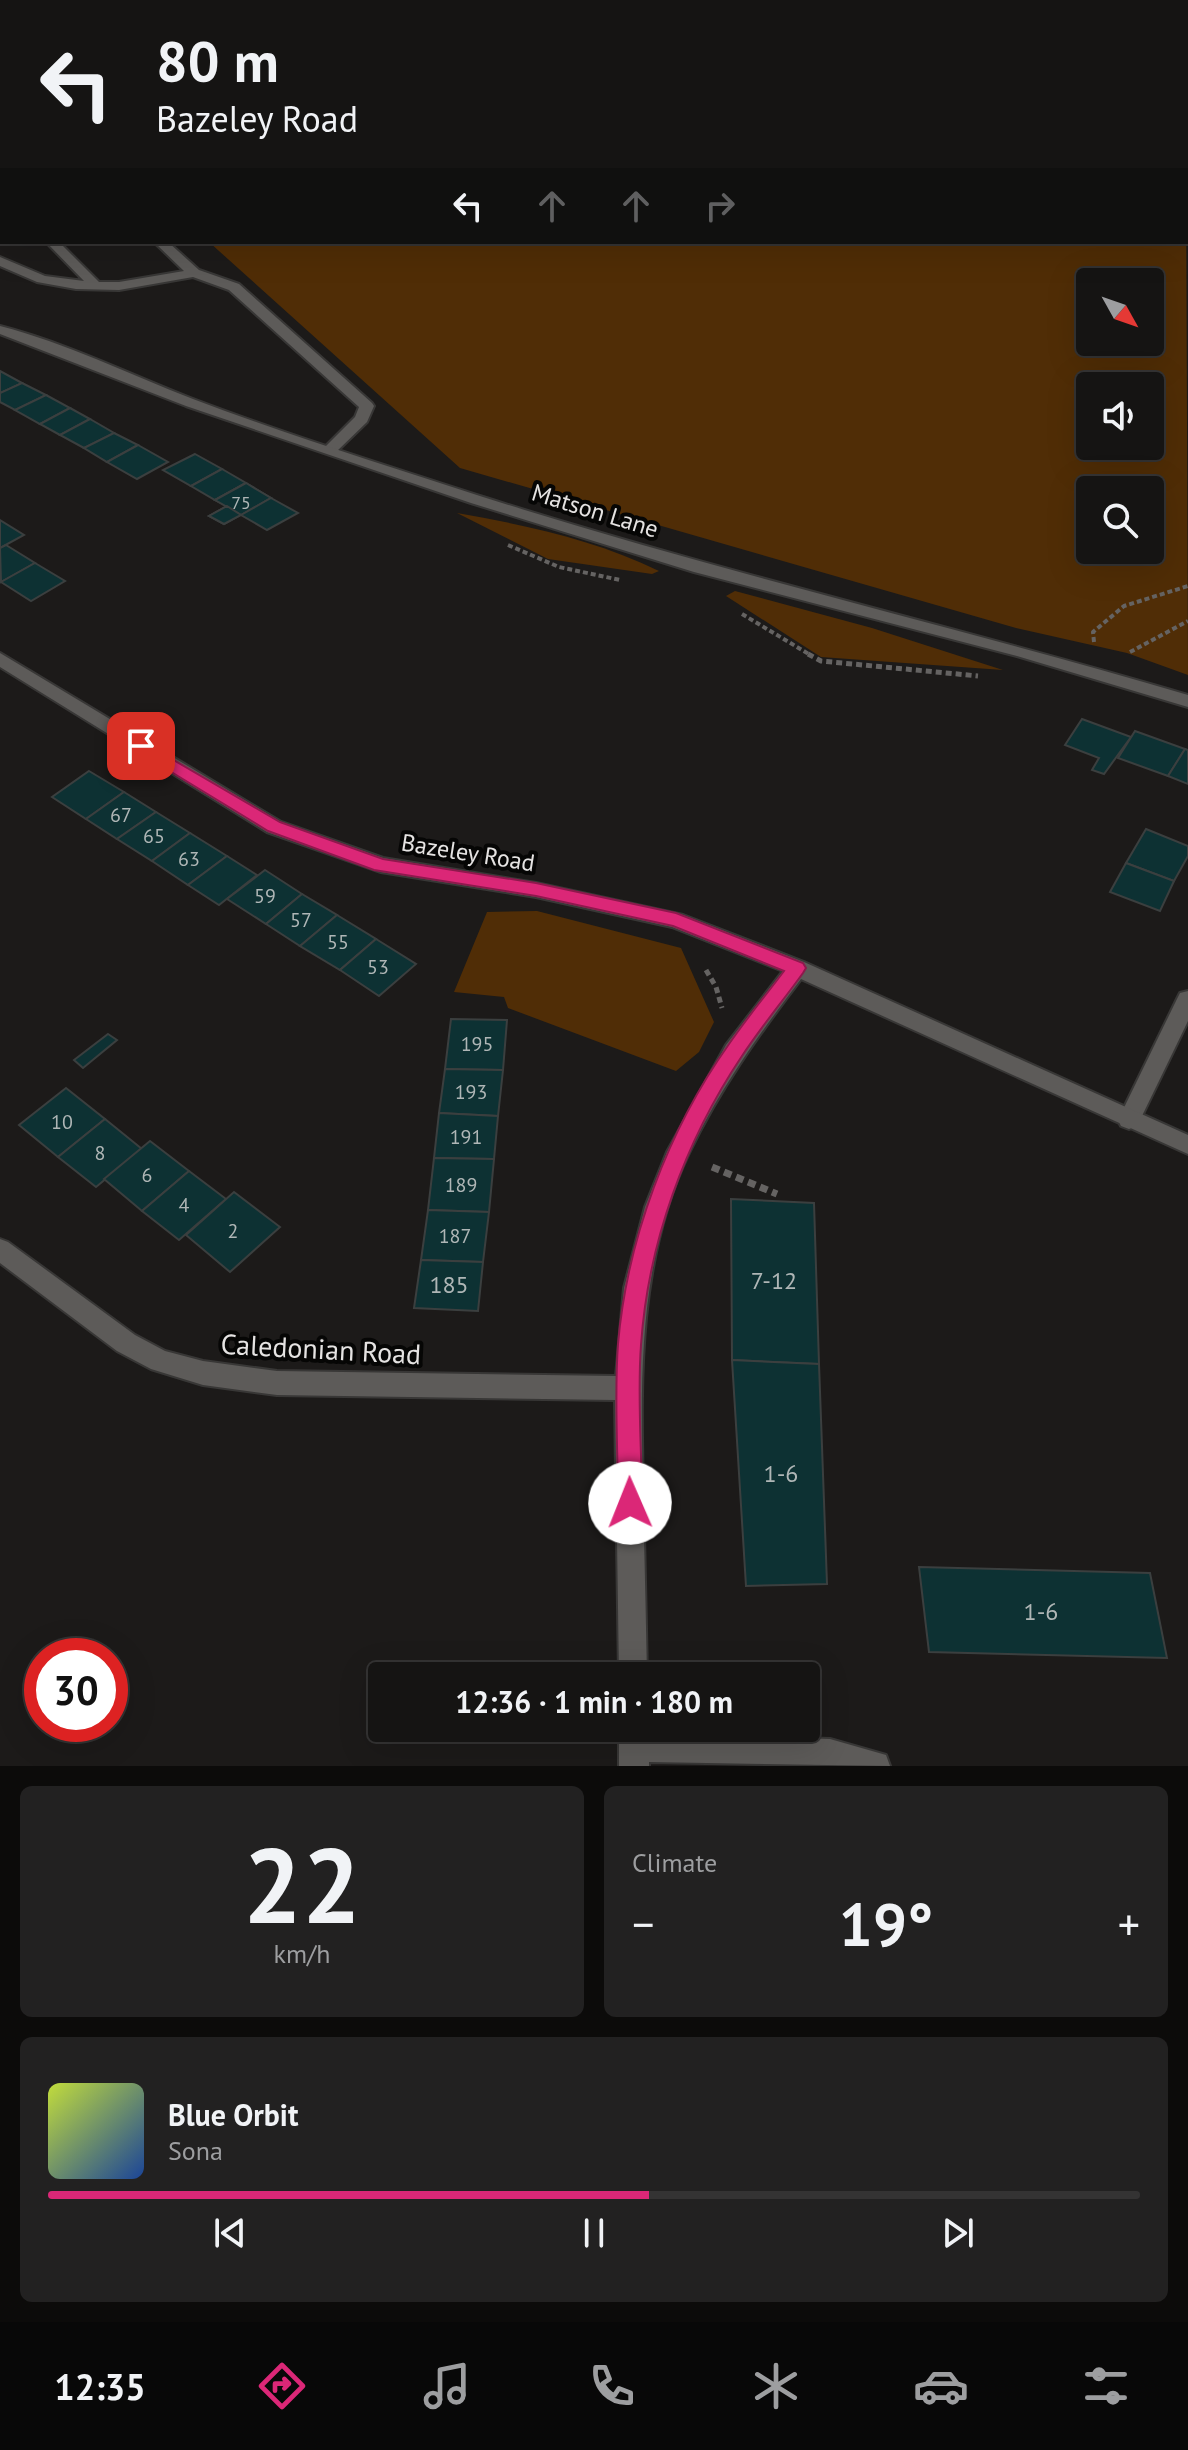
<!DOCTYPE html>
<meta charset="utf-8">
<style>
:root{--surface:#151413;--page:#222121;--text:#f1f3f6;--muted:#9d9ea0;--line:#343333;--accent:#db2777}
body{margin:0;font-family:"PT Sans",sans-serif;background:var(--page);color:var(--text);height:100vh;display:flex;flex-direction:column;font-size:30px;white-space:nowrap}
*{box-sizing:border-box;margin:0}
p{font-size:26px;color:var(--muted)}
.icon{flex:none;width:44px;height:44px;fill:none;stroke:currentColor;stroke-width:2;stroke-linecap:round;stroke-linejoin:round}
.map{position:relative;height:1766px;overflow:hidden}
.side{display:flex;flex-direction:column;gap:20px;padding:20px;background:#0c0b0a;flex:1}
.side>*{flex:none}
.banner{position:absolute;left:0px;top:0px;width:1188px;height:244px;box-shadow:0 8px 32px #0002,0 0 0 2px var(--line);background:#151413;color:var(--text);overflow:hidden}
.needle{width:52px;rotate:130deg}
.tools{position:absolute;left:1076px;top:268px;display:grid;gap:16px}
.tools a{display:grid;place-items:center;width:88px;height:88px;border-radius:8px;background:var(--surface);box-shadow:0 8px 32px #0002,0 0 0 2px var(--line);font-size:40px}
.speed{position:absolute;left:24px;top:1638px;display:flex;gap:16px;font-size:40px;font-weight:700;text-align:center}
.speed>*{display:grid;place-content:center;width:104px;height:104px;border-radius:50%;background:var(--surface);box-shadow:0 8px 32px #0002,0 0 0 2px var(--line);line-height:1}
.speed .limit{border:12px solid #d22;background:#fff;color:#111}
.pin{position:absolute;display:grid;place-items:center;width:68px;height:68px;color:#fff;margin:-34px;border-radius:16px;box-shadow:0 4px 12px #0006}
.me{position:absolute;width:88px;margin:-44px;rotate:359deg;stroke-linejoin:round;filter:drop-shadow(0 0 6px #0008)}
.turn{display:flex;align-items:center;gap:28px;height:168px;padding:0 24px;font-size:36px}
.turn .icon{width:104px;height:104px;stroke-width:2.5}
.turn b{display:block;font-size:56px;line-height:68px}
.lanes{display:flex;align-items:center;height:76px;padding:0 24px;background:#0003;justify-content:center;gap:40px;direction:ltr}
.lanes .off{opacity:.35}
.big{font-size:60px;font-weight:700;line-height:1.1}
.side .card{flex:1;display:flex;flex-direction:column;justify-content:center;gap:12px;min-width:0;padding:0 28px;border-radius:12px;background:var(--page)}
.side .dial{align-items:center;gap:0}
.dial b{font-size:104px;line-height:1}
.song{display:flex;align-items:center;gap:24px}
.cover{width:96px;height:96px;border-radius:12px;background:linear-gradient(135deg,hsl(70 70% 55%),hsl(220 70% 35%))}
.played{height:8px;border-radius:4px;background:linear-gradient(90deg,var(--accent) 55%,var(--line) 55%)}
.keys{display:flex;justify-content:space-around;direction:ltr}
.heat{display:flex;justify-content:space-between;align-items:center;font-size:44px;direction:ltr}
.side .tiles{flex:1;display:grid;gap:20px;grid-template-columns:1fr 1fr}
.card:last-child{grid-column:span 2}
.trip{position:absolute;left:368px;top:1662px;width:452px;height:80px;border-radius:8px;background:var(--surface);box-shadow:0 8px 32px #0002,0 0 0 2px var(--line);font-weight:700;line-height:80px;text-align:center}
.tabs{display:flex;height:128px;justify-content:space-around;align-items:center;background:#080808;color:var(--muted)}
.tabs .icon{width:56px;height:56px}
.tabs .current{color:var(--accent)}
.tabs b{font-size:36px;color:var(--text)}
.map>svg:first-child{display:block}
.green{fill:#502d06;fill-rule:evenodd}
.forest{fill:#6c4216}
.building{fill:#0d3133;stroke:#3b3f3f;stroke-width:2}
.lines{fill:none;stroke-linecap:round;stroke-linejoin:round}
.service-casing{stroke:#383736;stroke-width:4}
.pedestrian-casing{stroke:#383736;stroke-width:4}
.minor-casing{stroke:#383736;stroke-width:4}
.path-far2{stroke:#656362;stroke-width:4;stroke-dasharray:5 3;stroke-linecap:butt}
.path-far1{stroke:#656362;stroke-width:5;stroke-dasharray:6 4;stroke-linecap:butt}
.path{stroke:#656362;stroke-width:7;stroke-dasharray:8 5;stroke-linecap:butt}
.service{fill:#5d5b59;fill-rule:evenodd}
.pedestrian{fill:#5d5b59;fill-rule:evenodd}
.minor{fill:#5d5b59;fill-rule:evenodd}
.route{fill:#db2777;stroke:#8e194d;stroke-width:2}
.labels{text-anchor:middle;stroke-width:8;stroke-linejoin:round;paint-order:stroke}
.far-number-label{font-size:18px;fill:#afb6b6}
.number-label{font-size:20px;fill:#afb6b6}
.street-label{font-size:24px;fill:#e5e3e2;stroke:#060605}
.near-number-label{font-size:24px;fill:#afb6b6}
.near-street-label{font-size:28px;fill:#e5e3e2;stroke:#060605}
</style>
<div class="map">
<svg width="1188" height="1766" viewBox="0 0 1188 1766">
<rect width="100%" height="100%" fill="#1c1a19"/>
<!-- green -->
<g class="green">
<path d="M0,0h978l1,2h-977v53z"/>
<path d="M1186,165l2,510 -61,-22 -111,-25 -556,-160 -251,-226h977zM1090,282h60v60h-60zM1090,386h60v60h-60zM1090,490h60v60h-60z"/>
<path d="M457,513c68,12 139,27 202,58l-7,3 -104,-15z"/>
<path d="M735,591l137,37 131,42 -182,-13 -95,-61z"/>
<path d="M537,911l144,37 33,74 -15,30 -23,19 -168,-63 -4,-11 -50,-5 33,-80z"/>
</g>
<!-- forest -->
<path class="forest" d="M978,0h210v167l-2,-165z"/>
<!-- building -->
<g class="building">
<path d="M0,371l22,12 -22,10z"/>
<path d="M22,383l24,12 -31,15 -15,-8v-9z"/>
<path d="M46,395l24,13 -30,16 -25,-14z"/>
<path d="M70,408l20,11 -30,16 -20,-11z"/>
<path d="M90,419l24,14 -30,15 -24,-13z"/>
<path d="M114,433l24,12 -31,17 -23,-14z"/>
<path d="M138,445l30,17 -31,17 -30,-17z"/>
<path d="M195,454l27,15 -31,17 -28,-16z"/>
<path d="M222,469l24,14 -31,17 -24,-14z"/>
<path d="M246,483l25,15 -47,26 -15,-8 18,-10 -12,-6z"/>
<path d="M246,483l25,15 -30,17 -26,-15z"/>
<path d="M271,498l27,15 -31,17 -26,-15z"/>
<path d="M227,506l14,9 -17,9 -15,-8z"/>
<path d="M0,520l24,15 -24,13z"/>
<path d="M6,545l29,18 -34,19 -1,-34z"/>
<path d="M35,563l30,18 -34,20 -30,-19z"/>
<path d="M1082,719l49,18 -27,37 -12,-4 7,-12 -34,-13z"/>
<path d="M1135,731l50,18 -17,27 -50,-18z"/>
<path d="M1185,749l3,1v34l-20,-8z"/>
<path d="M89,771l35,21 -38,27 -34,-22z"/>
<path d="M124,792l32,20 -39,27 -31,-20z"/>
<path d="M156,812l34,21 -38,28 -35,-22z"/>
<path d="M1146,829l42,17v10l-14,25 -48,-18z"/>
<path d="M190,833l37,23 -39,29 -36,-24z"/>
<path d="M227,856l30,19 -38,30 -31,-20z"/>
<path d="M1126,863l48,18 -14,30 -50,-19z"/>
<path d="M265,870l37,24 -36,30 -39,-25z"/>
<path d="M302,894l35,21 -37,31 -34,-22z"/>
<path d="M337,915l39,24 -36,31 -40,-24z"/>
<path d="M376,939l40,25 -37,32 -39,-26z"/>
<path d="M451,1019l56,1 -4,50 -58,-1z"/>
<path d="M108,1034l9,6 -34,28 -9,-8z"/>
<path d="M445,1069l58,1 -5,46 -59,-3z"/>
<path d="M66,1088l39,31 -47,38 -39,-32z"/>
<path d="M439,1113l59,3 -4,43 -60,-1z"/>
<path d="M105,1119l37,30 -46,38 -38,-30z"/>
<path d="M150,1141l39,30 -47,40 -38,-32z"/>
<path d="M434,1158l60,1 -5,53 -61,-2z"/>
<path d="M189,1171l37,28 -47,41 -37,-29z"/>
<path d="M234,1192l46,35 -50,45 -44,-37z"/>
<path d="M731,1199l83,4 5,161 -87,-4z"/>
<path d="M428,1210l61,2 -6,50 -62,-2z"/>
<path d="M421,1260l62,2 -5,49 -64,-3z"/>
<path d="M732,1360l87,4 8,220 -81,2z"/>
<path d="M919,1567l231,6 17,85 -238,-6z"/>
</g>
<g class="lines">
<!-- service casing -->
<g class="service-casing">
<g id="service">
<rect x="0" y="139" width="2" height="8"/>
<path d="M0,187l2,1v9l-2,-1z"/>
<path d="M46,242h13l40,40h20l65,-11 -30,-29h14l31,28 40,14 133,119 2,3 -7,16 -31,30h-10v-6l29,-29 4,-10 -130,-117 -36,-13 -74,13 -43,-1 -39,-7 -37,-16v-9l45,19 39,5z"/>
</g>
</g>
<!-- pedestrian casing -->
<g class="pedestrian-casing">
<path id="pedestrian" d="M1188,991v30l-48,99 -3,6 -8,3 -8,-3 -3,-6 59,-121 3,-6z"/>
</g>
<!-- minor casing -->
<g class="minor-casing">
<g id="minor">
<path d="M0,326c66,17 129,48 193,73 95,36 194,67 290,98 233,74 471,129 705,198v12l-171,-51 -323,-84 -223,-69 -285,-97 -186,-72z"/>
<path d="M0,653l281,169 102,36 153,25 147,32 121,47 384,173v19l-387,-175c-42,55 -82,111 -112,174 -50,104 -49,221 -46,334 1,63 3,126 4,189h-28l-4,-276 -338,-5 -74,-10 -52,-16 -34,-18 -117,-88v-24l8,3 127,93 30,16 38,10 74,10 339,5 8,-88 21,-81 22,-55 59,-107 57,-74 -111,-44 -136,-30 -155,-25 -114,-40 -267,-165z"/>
<path d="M619,1728h30v5l181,6 56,16 4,11 -241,-4v4h-30z"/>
</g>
</g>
<!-- path-far2 -->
<g class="path-far2">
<path d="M508,545l51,22 61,13"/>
<path d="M742,614l70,42"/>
<path d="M1094,642l-1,-10 31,-26 64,-20"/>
<path d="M1130,652l58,-31"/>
</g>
<!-- path-far1 -->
<g class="path-far1">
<path d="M808,654l13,7 157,15"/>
<path d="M706,970l10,17 6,21"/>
</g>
<!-- path -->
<path class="path" d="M712,1167l65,27"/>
<!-- service -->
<use href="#service" class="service"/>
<!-- pedestrian -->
<use href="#pedestrian" class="pedestrian"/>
<!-- minor -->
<use href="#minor" class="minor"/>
</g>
<!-- route -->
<path class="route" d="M141,741l139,81 103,37 153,24 140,30 127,50 3,5 -3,5c-20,28 -42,54 -61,83 -57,85 -94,187 -101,289 -4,52 1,106 1,158l-4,9 -8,3 -9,-3 -3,-9c0,-52 -4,-107 0,-159 9,-105 50,-214 111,-300 17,-25 37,-49 55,-73l-111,-45 -137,-30 -162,-26 -106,-39 -133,-81 -3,-4 3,-4z"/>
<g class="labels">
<!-- far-number labels -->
<g class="far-number-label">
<text x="241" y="509">75</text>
</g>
<!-- number labels -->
<g class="number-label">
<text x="121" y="822">67</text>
<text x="154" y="843">65</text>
<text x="189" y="866">63</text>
<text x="265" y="903">59</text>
<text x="301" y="927">57</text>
<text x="338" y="949">55</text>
<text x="378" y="974">53</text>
<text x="477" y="1051">195</text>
<text x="471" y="1099">193</text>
<text x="62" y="1129">10</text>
<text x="466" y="1144">191</text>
<text x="100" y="1160">8</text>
<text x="147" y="1182">6</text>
<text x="461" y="1192">189</text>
<text x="184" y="1212">4</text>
<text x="233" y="1238">2</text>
<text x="455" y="1243">187</text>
</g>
<!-- street labels -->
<g class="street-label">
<text transform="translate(595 511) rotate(17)" y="8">Matson Lane</text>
<text transform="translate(468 853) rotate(9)" y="8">Bazeley Road</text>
</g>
<!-- near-number labels -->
<g class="near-number-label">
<text x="774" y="1289">7-12</text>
<text x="449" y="1293">185</text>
<text x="781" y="1482">1-6</text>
<text x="1041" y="1620">1-6</text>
</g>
<!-- near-street labels -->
<g class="near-street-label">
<text transform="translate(321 1349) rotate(3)" y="10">Caledonian Road</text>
</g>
</g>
</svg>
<div class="tools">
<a><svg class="needle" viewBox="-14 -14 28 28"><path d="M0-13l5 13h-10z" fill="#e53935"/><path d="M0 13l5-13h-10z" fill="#9d9ea0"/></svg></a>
<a><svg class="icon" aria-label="sound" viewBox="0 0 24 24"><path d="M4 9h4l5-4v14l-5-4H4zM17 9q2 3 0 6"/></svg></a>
<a><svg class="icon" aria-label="search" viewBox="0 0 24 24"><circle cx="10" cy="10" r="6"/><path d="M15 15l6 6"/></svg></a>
</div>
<div class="speed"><div class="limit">30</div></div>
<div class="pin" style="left:141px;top:746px;background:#d93025"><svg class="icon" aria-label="arrive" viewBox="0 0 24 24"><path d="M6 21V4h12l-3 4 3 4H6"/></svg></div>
<svg class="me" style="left:630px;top:1503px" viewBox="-20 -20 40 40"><circle r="19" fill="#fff"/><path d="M0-13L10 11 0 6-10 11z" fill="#db2777"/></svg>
<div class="trip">12:36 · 1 min · 180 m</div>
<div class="banner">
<div class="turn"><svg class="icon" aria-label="left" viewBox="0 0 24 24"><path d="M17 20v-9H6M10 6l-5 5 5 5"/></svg><div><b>80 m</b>Bazeley Road</div></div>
<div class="lanes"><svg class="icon" aria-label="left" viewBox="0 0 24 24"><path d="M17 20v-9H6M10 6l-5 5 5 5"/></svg><svg class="icon off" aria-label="ahead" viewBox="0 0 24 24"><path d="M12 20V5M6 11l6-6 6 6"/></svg><svg class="icon off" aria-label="ahead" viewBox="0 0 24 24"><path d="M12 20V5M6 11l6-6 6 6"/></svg><svg class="icon off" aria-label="right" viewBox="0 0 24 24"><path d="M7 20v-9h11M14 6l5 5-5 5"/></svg></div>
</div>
</div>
<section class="side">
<div class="tiles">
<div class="card dial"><b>22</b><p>km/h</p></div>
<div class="card"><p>Climate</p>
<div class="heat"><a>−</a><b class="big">19°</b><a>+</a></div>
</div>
<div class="card">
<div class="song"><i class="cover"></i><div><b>Blue Orbit</b><p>Sona</p></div></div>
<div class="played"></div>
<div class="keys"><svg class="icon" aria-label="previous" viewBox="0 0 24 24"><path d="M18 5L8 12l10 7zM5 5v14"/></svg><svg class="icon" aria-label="pause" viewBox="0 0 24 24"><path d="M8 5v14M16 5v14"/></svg><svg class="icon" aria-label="next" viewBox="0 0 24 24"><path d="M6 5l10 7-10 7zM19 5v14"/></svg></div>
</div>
</div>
</section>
<nav class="tabs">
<b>12:35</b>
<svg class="icon current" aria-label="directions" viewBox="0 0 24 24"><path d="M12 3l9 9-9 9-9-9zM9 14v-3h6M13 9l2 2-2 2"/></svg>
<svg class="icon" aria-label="music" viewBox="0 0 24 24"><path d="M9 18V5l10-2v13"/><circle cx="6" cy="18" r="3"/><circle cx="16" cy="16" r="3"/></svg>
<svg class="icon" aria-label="phone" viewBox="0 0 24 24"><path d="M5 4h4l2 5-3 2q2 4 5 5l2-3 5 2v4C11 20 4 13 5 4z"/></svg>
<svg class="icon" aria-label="climate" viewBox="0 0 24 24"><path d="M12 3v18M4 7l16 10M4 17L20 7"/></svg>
<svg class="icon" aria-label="car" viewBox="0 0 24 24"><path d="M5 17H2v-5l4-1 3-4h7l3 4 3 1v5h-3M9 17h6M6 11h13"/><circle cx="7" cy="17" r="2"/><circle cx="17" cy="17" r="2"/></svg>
<svg class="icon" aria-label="filters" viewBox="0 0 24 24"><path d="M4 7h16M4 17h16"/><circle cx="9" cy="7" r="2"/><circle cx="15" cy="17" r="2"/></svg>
</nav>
